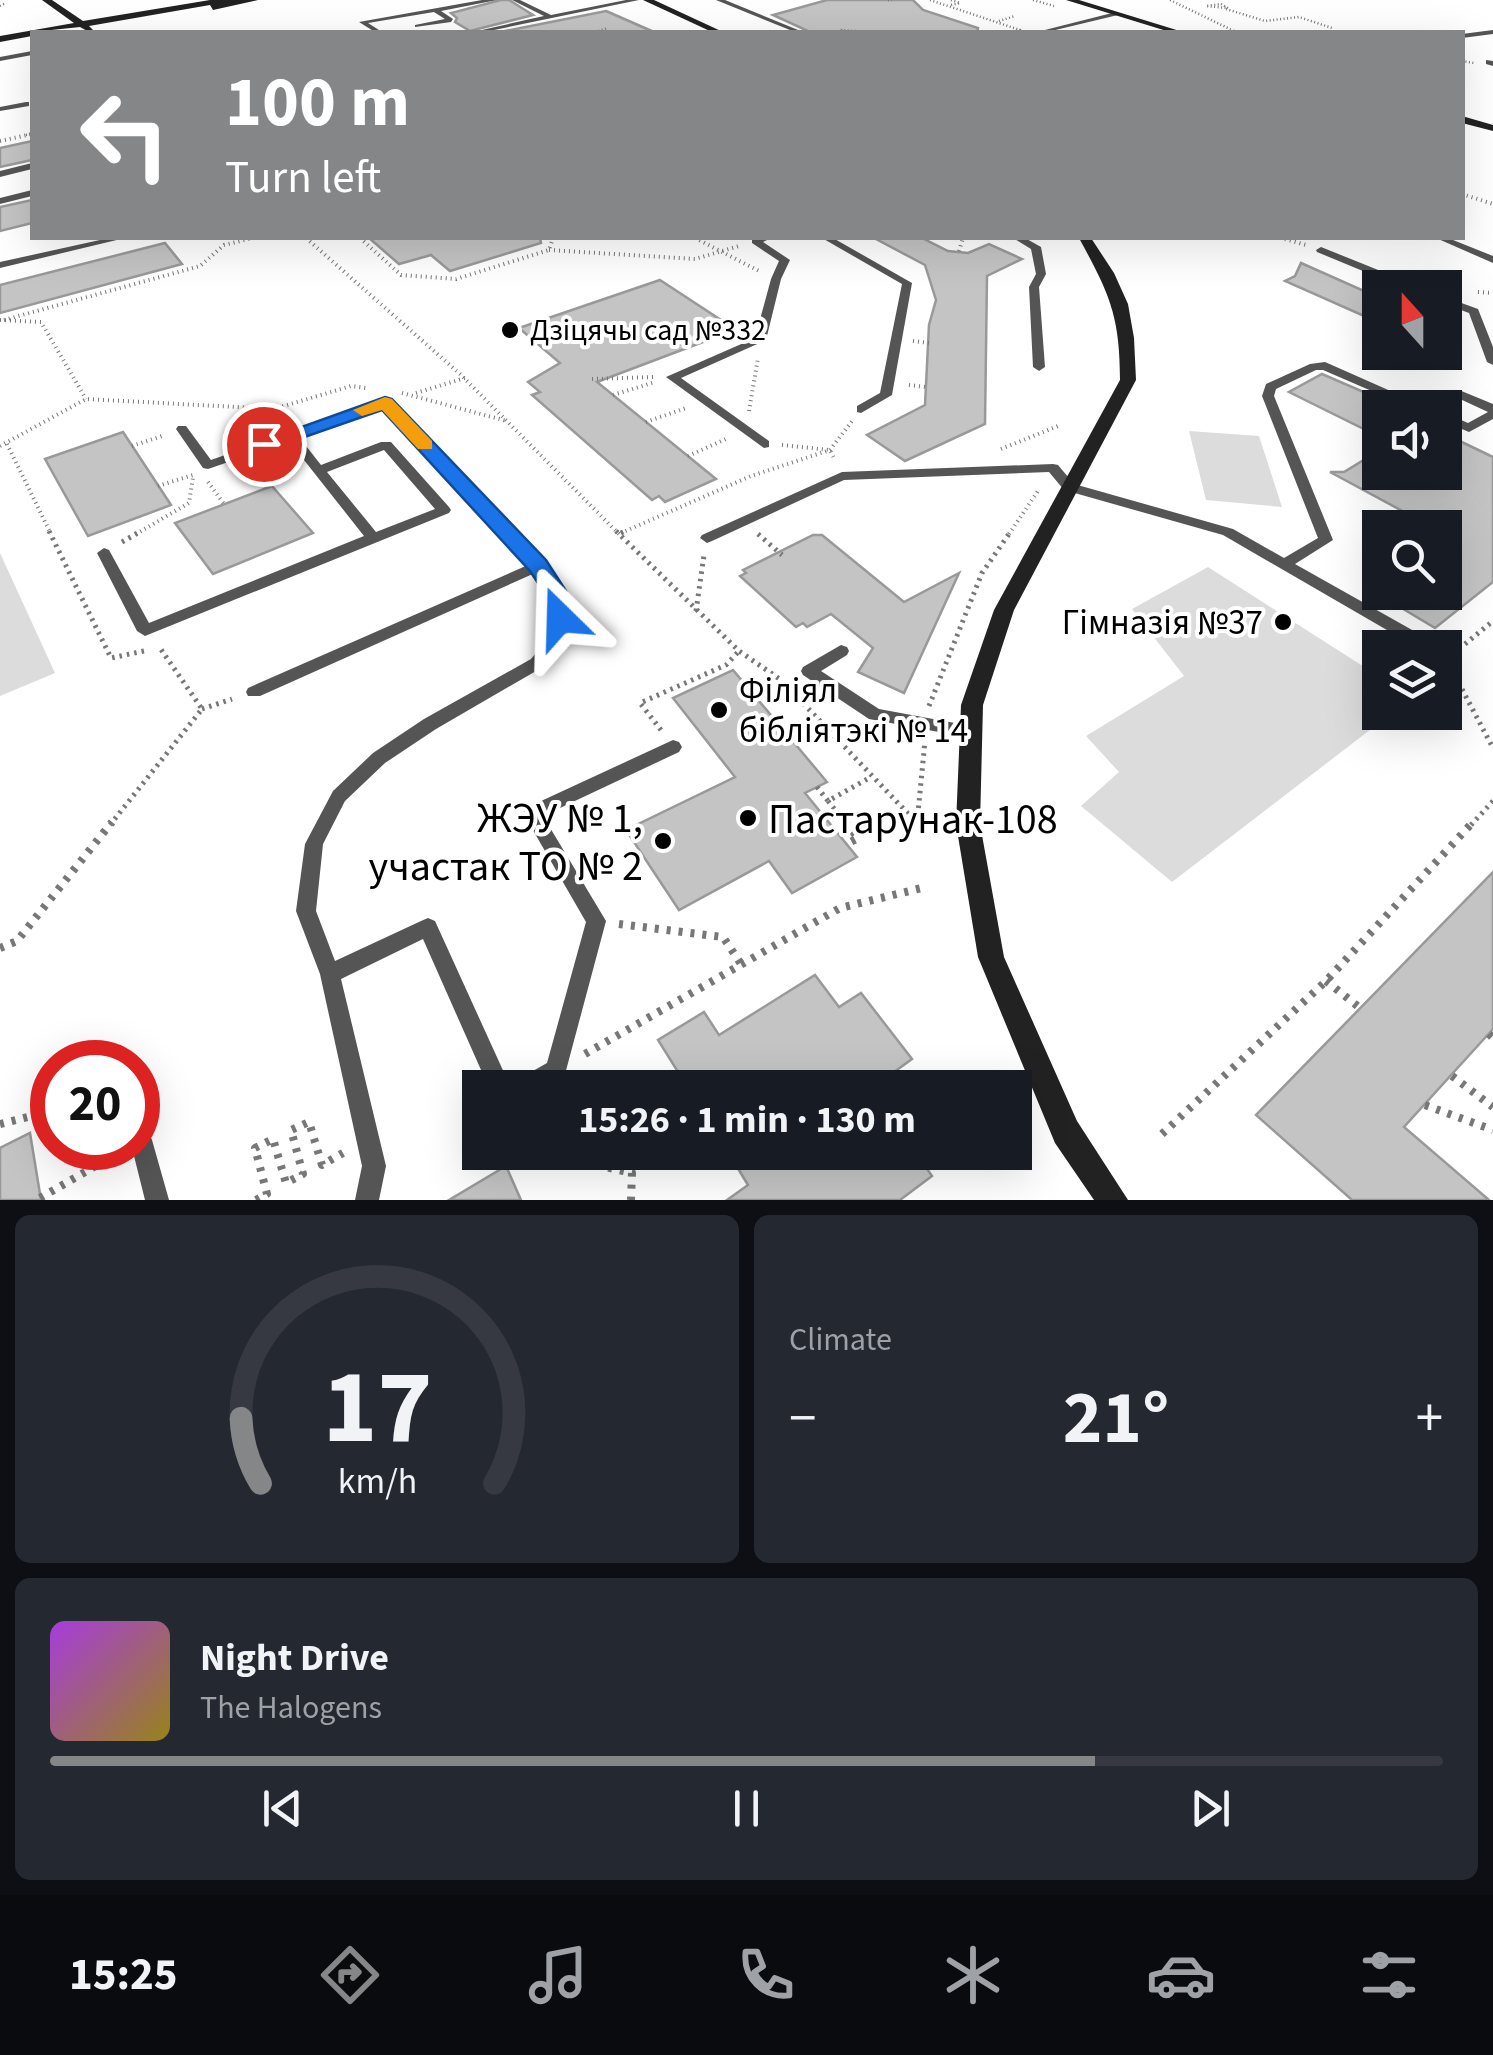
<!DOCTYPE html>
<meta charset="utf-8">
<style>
:root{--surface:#171b24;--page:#242831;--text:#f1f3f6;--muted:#9ea1a6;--line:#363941;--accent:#858687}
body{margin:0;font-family:"Source Sans 3",sans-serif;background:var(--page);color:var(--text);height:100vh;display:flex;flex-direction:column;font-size:38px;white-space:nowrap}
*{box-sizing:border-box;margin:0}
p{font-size:32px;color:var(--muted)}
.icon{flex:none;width:55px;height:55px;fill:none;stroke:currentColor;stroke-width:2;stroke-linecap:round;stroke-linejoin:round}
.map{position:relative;height:1200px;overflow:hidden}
.drawer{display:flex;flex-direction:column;gap:15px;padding:15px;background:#0d0f14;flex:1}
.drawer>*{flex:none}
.top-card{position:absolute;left:30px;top:30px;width:1435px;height:210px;border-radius:0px;box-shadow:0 10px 40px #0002;background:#858687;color:#fff;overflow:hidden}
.needle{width:65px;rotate:339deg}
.tools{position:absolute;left:1362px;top:270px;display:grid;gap:20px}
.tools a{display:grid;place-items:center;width:100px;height:100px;border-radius:0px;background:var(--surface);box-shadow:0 10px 40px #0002;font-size:50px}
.speed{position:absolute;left:30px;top:1040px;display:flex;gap:20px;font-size:50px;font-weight:700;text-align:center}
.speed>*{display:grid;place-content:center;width:130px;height:130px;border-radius:50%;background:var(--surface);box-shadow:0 10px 40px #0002;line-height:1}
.speed .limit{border:15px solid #d22;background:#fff;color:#111}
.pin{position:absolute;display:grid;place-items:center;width:85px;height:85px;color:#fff;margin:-42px;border:5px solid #fff;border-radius:50%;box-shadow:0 2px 10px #0007}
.me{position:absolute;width:110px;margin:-55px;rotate:338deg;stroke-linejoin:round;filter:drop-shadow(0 0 8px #0008)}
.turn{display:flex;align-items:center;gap:35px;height:210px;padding:0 30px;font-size:45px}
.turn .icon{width:130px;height:130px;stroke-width:2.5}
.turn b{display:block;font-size:70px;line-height:85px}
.big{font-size:75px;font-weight:700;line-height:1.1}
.drawer .widget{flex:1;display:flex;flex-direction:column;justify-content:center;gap:15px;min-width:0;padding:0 35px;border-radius:15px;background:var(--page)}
.drawer .dial{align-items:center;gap:0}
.dial svg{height:260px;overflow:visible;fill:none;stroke:var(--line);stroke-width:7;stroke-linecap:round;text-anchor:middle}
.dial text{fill:var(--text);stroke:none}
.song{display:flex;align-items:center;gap:30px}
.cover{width:120px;height:120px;border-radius:15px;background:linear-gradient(135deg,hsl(280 70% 55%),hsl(50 70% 35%))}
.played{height:10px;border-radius:5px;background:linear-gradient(90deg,var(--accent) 75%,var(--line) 75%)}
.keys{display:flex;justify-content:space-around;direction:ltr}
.heat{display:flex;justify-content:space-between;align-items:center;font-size:55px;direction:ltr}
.drawer .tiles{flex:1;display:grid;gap:15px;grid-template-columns:1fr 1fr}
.widget:last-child{grid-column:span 2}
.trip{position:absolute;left:462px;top:1070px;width:570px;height:100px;border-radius:0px;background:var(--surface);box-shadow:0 10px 40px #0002;font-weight:700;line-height:100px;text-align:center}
.tabs{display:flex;height:160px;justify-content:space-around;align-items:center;background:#090b0e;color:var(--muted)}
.tabs .icon{width:70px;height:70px}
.tabs .on{color:var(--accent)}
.tabs b{font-size:45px;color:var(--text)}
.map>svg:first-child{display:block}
.green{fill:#dcdcdc}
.building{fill:#c4c4c4;stroke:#999;stroke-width:2.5}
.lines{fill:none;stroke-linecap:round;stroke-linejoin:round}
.path-far3{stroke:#777;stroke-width:2.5;stroke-dasharray:1 2.5;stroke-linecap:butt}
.path-far2{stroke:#777;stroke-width:4;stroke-dasharray:1 4;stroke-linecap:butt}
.path-far1{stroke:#777;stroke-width:5;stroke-dasharray:2.5 5;stroke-linecap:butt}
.path{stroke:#777;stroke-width:8;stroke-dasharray:4 8;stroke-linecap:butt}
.lane{fill:#555;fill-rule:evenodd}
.secondary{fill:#222;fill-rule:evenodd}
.route{fill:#1a73e8;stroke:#114b97;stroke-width:2.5}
.slow{fill:#f59e0b}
.poi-dot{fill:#000;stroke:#fff;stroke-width:4}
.labels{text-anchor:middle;stroke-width:8;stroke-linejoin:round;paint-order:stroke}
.far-poi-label{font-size:30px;fill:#000;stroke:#fff;text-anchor:start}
.poi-label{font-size:35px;fill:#000;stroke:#fff;text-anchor:end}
.near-poi-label{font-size:42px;fill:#000;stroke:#fff;text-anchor:end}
</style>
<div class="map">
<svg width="1493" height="1200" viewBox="0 0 1493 1200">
<rect width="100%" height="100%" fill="#fff"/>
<!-- green -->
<g class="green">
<path d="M1189,431l70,5 23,71 -76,-7z"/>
<path d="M0,553l55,120 -55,23z"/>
<path d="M1208,567l172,110v35l12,1 -220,169 -91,-76 38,-34 -33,-36 98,-60 -52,-67z"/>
</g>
<!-- building -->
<g class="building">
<path d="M501,0h8l24,15 -63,16 -15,-9 2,-4 -6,-5z"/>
<path d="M827,0h86l10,10 55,18 -1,4h-167l-37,-17z"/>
<path d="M606,11l48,21h-154z"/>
<path d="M32,141v19l-32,7v-19z"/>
<path d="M32,200v23l-32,8v-24z"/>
<path d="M369,238h171l1,5 -91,28 -19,-16 -32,9z"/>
<path d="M874,238h48l26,13 20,2 21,-9 33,15 -35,17 -2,148 -80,37 -38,-26 58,-30 4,-80 7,-25 -11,-35z"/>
<path d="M165,243l17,21 -182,49v-28z"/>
<path d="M1301,263l79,35v25l-95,-42 10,-5z"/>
<path d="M660,280l70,46 -11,4 5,4 -127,48 119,97 -51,23 -6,-6 -7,4 -120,-105 8,-3 -12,-10 32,-19 -41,-35z"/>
<path d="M1322,374l58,25v38l-91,-45z"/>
<path d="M123,432l48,73 -83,31 -43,-77z"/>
<path d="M1445,434l48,23v125l-58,46 -60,-36h70v-64h-11l-104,-56h14l36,-22v22h65z"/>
<path d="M272,486l41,47 -100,41 -38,-51z"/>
<path d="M813,535h9l82,67 55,-29 -55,120 -46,-21 15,-24 -42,-34 -24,13 -4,-4 -7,4 -56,-51 6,-3 -3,-3z"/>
<path d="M733,670l94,112 -22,11 52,64 -65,36 -23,-32 -90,49 -53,-80 109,-53 -62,-79z"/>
<path d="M1493,872v157l-89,98 85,73h-137l-96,-85z"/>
<path d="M815,975l24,32 22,-14 51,66 -40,29h-184l-30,-48 46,-28 15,23z"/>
<path d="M30,1133l11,67h-41v-52z"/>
<path d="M728,1152h187l17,24 -32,24h-173l21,-15z"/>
<path d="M506,1166l15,34h-72z"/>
</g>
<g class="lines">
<!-- path-far3 -->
<g class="path-far3">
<path d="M888,0h4"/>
<path d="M930,0l90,30 -11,2"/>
<path d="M951,0l9,3 -9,2"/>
<path d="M1033,0l21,6"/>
<path d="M1170,0l66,32"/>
<path d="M1221,4l7,4 -22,-2z"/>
<path d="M0,6l6,-3"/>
<path d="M1226,9l39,12 34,-4 33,11"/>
<path d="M999,21l16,-5"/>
<path d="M595,32l13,-4"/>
<path d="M846,32l-6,-2 17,1"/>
<path d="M1462,61l12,2"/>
<path d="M26,135l6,-1"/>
</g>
<!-- path-far2 -->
<g class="path-far2">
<path d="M0,141l32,-7"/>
<path d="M1462,194l31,10"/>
<path d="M306,238l154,136 159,160"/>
<path d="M360,238l41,37 55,4 93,-29 4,-12"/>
<path d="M695,238l64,33"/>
<path d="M1285,239l21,6"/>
<path d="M549,250l146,9 44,-13"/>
<path d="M959,251l4,-13"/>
<path d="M1478,292l15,1"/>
<path d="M0,320l41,2 45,77"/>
<path d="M4,320l196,-54 24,-21 29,-7"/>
<path d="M913,341l17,2"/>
<path d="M592,379l62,-2"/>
<path d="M909,385l17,2"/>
<path d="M402,393l105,28"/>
<path d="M416,393l49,-15"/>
<path d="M613,395l42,-13"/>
<path d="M749,411l9,-53"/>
<path d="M646,422l40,-14"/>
<path d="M260,426l14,-17"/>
<path d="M7,444l44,90"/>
<path d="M782,445l48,5 5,10"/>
<path d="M0,446l86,-47 188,10 77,-23 15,2"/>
<path d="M132,446l33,-11"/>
<path d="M1001,449l57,-23"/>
<path d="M688,456l38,-17"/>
<path d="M208,482l16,22"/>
<path d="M158,486l35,-11"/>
<path d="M621,533l130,-57 79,-26 22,-29"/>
<path d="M136,534l53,-31 4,-26"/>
<path d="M1009,534l29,-43"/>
</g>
<!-- path-far1 -->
<g class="path-far1">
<path d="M49,531l62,127 33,-7"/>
<path d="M616,531l123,120 42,29 136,143"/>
<path d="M621,533l4,-2"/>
<path d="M758,534l24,21"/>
<path d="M122,542l19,-11"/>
<path d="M696,611l8,-56"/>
<path d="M1465,644l28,-23"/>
<path d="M1455,676l38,72"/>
<path d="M929,706l53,-133 29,-42"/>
<path d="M202,709l30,-10"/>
<path d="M661,730l-21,-27 86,-38 13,-14"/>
<path d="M817,787l11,14 43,-24"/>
<path d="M828,801l19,24"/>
<path d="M917,823l8,-82"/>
<path d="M110,825l92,-116 -42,-61"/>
<path d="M1471,825l22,-24"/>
</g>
<!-- path -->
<g class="path">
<path d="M845,822l13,16 -11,6"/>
<path d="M619,924l104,13 18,27"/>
<path d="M0,948l17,-7 95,-119"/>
<path d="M1326,981l34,27"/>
<path d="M1489,1034l4,4"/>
<path d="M585,1054l255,-146 86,-21"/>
<path d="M1452,1076l41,31"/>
<path d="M1425,1105l68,25"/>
<path d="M0,1124l52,-13"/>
<path d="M1162,1134l164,-153 147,-159"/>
<path d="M538,1152l94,21 -1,27"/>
<path d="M40,1198l80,-46"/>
<path d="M256,1200l11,-6 -12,-46 18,-9 13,44 17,-9 -12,-44 18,-8 13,43 21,-12"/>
</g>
<!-- lane -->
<g class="lane">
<path d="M482,0h15l-56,11 12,8 -2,3 -36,5v-2l30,-6 -11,-7 -66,11 14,9h-7l-16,-10z"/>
<path d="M512,0h8l31,15 75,-15h13l-155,32h-11l71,-16z"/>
<path d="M716,0h9l78,32h-8z"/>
<path d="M1116,12l2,3 -71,17h-10z"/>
<path d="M1493,30v4l-31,4v-4z"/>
<path d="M32,51v4l-32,6v-4z"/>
<path d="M1486,60l7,1v5l-7,-2z"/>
<path d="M26,102h3v4l-29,5v-4z"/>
<path d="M32,163v6l-32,8v-6z"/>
<path d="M32,190v6l-32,8v-6z"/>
<path d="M109,238h16l-125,30v-6z"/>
<path d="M757,238h14l-8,4 27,18 -9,19 -15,61 -85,38 88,63v6l-5,1 -98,-71 89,-39 16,-59 8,-18 -27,-18v-4z"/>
<path d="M822,238h11l79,45 -20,112 -31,18 -4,-1v-6l23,-13 22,-109z"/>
<path d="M1013,238h12l16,9 5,27 -7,13 6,80 -6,4 -6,-4 -4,-80 7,-13 -5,-25z"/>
<path d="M1436,238h12l45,18v7z"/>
<path d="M1321,247l97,39 1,2h-15l-87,-36 -1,-2z"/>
<path d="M1445,297l33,12 15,38v18l-6,-3 -18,-49 -24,-9z"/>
<path d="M1325,362l104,46h-18l-88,-38h-7l-40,19 -2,7 59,144 -38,24 142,80 2,4h-21l-195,-113 -159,-45 -15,-18 -205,8 -132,61 -5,2 -7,-5 2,-3 140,-63 211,-8 5,1 16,19 159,45 51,29 34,-20 -56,-142 4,-12 44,-20z"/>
<path d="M1459,390l34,14v15l-24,13 -24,-10v-9l23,10 20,-11 -28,-13 -15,9h-15z"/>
<path d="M385,398l4,1 154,164 19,28 6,27 -8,26 -17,23 -107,62 -51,34 -40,38 -22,43 -7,67 19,50 86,-40 7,-3 7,3 76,167h-22l-66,-149 -82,40 45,187 -7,34h-24l7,-34 -42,-192 -24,-63 9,-67 28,-53 40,-38 51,-34 107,-60 14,-17 7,-24 -4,-27 -13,-18 -275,123h-12l-2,-4 2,-4 280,-123 -145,-158 -84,30 22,28 60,-23h10l58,65 2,3 -2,3 -304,123 -8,-5 -40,-78 7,-5 5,2 40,73 215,-87 -75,-95 -81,28 -5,-1 -27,-39 2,-3h8l25,34zM384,450l51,59 -59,23 -49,-60z"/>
<path d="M841,645l6,2 2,4 -2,4 -26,16 58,38 92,17 6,1 2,5 -2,5 -6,1 -102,-19 -66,-44 -2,-4 2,-4z"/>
<path d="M1445,649l6,2 6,7 -2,4 -10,1z"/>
<path d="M673,740l6,2 3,5 -3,5 -136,64 63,105 -42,157 -17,10h-33l3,-8 30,-17 39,-141 -63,-109 3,-5z"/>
<path d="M141,1129l8,3 3,8 17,60h-24l-13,-52h6v-18z"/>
</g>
<!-- secondary -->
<g class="secondary">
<path d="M42,0h10l31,21 127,-21h48l-45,10 -3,-5 -121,21 4,4 -4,2 -9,-5 -48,5v4l-32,6v-6l74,-13z"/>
<path d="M643,0h11l69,32h-11z"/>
<path d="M1066,0h13l104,32h-13z"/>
<path d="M1462,116l31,9v6l-31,-8z"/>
<path d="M1079,238h12l23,35 14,31 6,34 2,42 -122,230 -31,95 -3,119 24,133 73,164 51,79h-34l-39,-57 -77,-186 -22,-133 5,-119 33,-95 126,-230c0,-65 -11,-87 -41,-142z"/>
</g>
</g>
<!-- route -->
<path class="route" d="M385,397l7,2 154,161 20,31 6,27 -3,6h-17l-8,-32 -14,-21 -148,-161 -112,39 -6,1 -10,-6z"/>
<!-- slow -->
<path class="slow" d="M385,397l7,2 40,42v8h-14l-36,-39 -20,6 -9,-6z"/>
<!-- markers -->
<g class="poi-dot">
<circle cx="510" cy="330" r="10"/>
<circle cx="1283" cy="622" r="10"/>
<circle cx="719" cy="710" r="10"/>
<circle cx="748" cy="818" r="10"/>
<circle cx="663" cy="841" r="10"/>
</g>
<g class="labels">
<!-- far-poi labels -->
<g class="far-poi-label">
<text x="530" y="340">Дзіцячы сад №332</text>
</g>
<!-- poi labels -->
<g class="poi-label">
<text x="1263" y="634">Гімназія №37</text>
<text x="739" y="702" text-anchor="start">Філіял<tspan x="739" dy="40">бібліятэкі № 14</tspan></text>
</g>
<!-- near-poi labels -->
<g class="near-poi-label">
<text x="643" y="832">ЖЭУ № 1,<tspan x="643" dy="48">участак ТО № 2</tspan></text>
<text x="768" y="833" text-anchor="start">Пастарунак-108</text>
</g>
</g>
</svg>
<div class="tools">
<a><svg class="needle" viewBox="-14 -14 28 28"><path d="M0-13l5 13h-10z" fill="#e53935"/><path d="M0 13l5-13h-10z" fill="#9ea1a6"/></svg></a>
<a><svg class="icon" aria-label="sound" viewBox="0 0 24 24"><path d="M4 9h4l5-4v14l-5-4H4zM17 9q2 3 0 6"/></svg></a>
<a><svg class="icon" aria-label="search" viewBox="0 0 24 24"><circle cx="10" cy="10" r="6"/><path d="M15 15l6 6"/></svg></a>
<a><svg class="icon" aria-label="layers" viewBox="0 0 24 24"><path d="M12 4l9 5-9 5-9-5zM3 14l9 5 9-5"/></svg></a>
</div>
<div class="speed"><div class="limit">20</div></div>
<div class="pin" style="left:264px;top:444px;background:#d93025"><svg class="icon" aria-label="arrive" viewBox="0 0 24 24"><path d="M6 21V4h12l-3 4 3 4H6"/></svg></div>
<svg class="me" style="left:560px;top:618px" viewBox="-20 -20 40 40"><path d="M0-17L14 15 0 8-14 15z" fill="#1a73e8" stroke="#fff" stroke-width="4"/></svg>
<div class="trip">15:26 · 1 min · 130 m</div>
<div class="top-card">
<div class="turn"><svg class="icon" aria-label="left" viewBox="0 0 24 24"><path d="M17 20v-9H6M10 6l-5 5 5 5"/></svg><div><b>100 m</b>Turn left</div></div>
</div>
</div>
<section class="drawer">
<div class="tiles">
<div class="widget dial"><svg viewBox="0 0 100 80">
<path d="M14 69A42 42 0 1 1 86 69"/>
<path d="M14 69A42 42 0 0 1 8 49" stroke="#858687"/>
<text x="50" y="56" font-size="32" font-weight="700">17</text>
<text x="50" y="72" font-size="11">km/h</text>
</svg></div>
<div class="widget"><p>Climate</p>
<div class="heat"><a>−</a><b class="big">21°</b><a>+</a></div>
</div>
<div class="widget">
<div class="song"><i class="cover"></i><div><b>Night Drive</b><p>The Halogens</p></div></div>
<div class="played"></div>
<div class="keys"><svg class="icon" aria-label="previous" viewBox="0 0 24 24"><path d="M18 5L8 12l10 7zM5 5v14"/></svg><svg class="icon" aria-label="pause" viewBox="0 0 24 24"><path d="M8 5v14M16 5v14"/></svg><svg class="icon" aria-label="next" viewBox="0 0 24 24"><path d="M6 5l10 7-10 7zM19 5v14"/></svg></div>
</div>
</div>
</section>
<nav class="tabs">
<b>15:25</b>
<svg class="icon on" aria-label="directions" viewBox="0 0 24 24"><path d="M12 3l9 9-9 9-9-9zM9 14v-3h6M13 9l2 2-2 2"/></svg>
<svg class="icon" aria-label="music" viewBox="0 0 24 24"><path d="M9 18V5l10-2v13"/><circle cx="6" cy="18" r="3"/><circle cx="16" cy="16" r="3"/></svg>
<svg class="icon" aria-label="phone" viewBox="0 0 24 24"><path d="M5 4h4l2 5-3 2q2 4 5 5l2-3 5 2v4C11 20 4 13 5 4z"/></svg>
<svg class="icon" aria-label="climate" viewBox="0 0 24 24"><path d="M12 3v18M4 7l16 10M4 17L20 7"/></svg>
<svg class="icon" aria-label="car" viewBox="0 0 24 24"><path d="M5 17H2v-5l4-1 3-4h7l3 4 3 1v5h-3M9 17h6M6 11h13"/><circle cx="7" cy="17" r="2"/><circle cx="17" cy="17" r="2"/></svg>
<svg class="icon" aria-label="filters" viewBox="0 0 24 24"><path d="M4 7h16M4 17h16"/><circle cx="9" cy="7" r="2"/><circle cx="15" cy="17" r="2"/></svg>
</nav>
